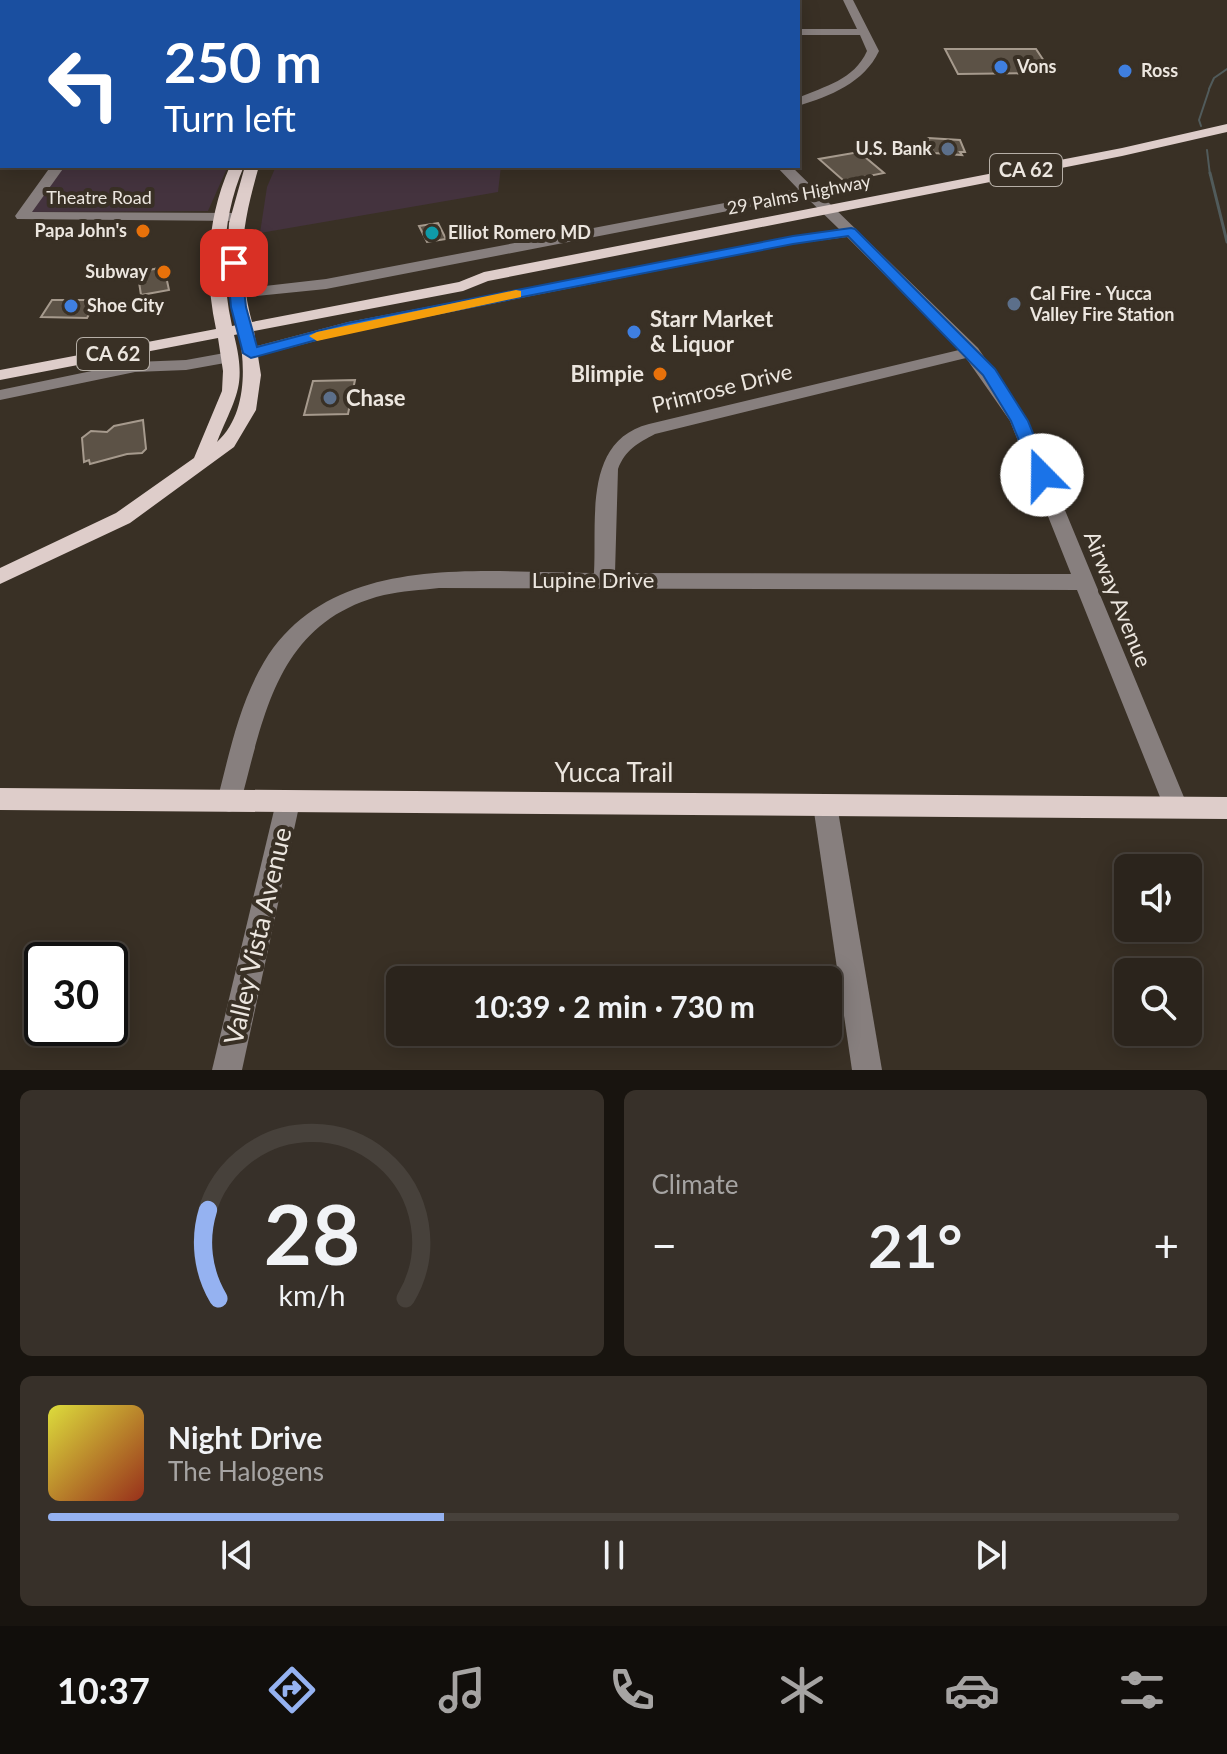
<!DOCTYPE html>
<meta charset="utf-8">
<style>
:root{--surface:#2b241c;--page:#373029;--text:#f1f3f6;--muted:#a6a4a3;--line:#47413b;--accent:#95b2f1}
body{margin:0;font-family:Lato,sans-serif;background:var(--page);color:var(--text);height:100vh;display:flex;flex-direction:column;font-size:30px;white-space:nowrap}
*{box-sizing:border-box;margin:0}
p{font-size:26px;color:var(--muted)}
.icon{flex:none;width:44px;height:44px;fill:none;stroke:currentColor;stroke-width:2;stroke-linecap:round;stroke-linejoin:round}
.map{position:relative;height:1070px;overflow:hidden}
.details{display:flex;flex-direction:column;gap:20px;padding:20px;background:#18140f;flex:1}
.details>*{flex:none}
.top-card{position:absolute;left:0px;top:0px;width:800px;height:168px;box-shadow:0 4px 20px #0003,0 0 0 2px var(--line);background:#1a4fa0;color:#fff;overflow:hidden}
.tools{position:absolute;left:1114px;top:854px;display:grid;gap:16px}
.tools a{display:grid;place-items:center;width:88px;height:88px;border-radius:12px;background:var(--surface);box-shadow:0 4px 20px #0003,0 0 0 2px var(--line);font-size:40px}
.speed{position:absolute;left:24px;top:942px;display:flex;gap:16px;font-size:40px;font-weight:700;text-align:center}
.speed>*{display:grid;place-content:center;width:104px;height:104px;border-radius:50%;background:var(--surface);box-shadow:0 4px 20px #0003,0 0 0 2px var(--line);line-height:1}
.speed .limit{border:4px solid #111;border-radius:12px;background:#fff;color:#111}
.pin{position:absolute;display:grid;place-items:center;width:68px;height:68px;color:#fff;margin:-34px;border-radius:16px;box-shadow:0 4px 12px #0006}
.me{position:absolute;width:88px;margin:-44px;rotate:338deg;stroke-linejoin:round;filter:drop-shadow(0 0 6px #0008)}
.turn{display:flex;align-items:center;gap:28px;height:168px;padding:0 32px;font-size:36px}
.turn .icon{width:104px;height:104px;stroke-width:2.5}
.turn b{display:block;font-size:56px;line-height:68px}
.big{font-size:60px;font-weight:700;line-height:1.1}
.details .card{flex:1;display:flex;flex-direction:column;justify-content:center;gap:12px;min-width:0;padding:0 28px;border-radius:12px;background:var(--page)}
.details .dial{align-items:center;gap:0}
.dial svg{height:208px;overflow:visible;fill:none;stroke:var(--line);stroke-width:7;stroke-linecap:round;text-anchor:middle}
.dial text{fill:var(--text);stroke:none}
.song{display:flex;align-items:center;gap:24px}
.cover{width:96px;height:96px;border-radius:12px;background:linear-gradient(135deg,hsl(60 70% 55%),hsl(10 70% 35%))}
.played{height:8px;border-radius:4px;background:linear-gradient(90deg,var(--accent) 35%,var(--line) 35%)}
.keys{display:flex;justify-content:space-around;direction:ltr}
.heat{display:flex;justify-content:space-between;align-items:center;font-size:44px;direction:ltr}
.details .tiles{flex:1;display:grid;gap:20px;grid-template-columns:1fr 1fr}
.card:last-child{grid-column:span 2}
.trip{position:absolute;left:386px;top:966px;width:456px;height:80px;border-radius:12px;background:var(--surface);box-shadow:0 4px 20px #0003,0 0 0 2px var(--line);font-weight:700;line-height:80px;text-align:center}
.tab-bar{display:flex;height:128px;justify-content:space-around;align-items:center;background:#110e0b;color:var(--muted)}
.tab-bar .icon{width:56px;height:56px}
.tab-bar .current{color:var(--accent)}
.tab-bar b{font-size:36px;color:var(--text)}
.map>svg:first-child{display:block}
.industrial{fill:#44333e}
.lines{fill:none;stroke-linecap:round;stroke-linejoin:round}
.stream-far1{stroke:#515b5b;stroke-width:2}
.stream{stroke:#515b5b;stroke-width:3}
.runway{fill:#827a70;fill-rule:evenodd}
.building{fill:#5c5246;stroke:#a69a8d;stroke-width:2}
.minor{fill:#877f7e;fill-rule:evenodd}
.major{fill:#decdca;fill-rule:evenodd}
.route{fill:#1a73e8;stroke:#114b97;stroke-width:2}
.slow{fill:#f59e0b}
.shop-dot{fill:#3f7fe0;stroke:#393025;stroke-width:3}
.service-dot{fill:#5c6f8a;stroke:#393025;stroke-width:3}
.food-dot{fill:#e8710a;stroke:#393025;stroke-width:3}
.culture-dot{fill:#0f9aa8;stroke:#393025;stroke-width:3}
.labels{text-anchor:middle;stroke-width:8;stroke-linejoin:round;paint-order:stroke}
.far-poi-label{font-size:18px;font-weight:bold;fill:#ece6df;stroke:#393025;text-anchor:start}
.far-street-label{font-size:18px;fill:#ece6df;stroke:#393025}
.shield{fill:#393025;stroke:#b6afa7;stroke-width:2}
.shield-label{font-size:20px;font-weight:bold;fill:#ece6df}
.poi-label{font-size:22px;font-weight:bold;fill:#ece6df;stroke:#393025;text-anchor:start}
.street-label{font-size:22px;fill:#ece6df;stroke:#393025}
.near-street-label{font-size:26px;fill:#ece6df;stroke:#393025}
</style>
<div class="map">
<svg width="1227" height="1070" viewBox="0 0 1227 1070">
<rect width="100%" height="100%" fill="#393025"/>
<!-- industrial -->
<g class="industrial">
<path d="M63,166h165l-20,45 -179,1z"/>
<path d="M276,166h225l-3,26 -238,41 7,-46z"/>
</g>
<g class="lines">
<!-- stream-far1 -->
<g class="stream-far1">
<path d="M399,2l16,-2"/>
<path d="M1209,89l5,-11 13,-9"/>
<path d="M1201,126l-2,-6 10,-30"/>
<path d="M1207,150l3,25"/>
</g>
<!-- stream -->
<path class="stream" d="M1210,173l17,69"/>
<!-- runway -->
<path class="runway" d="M498,0h63l-64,2z"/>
</g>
<!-- building -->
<g class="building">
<path d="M945,49h91l16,24 -94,1z"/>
<path d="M928,138l32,2 5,12h-5l2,3 -28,-2z"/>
<path d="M859,152l25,21 -40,8 -25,-22z"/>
<path d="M438,223l8,16 -19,3 -8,-16z"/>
<path d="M164,267l5,23 -28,5 -2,-13 7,-1 -2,-10z"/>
<path d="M52,300h45l-10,18 -46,-1z"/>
<path d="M355,380l-7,34 -44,1 9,-34z"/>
<path d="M143,420l3,29 -4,4 -15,1 -37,10 -1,-4 -5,2 -2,-24 9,-7 16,1 7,-6z"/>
</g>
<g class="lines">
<!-- minor -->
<g class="minor">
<path d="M843,0h10l26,51c-15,32 -49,45 -81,55v-8c27,-12 56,-18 69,-47l-7,-16h-62v-6h59z"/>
<rect x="0" y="7" width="2" height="6"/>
<path d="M51,166h14l-33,46 205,1 7,4 -7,4 -220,-2 -2,-3z"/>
<path d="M776,166h15l187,182 50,73 160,386 -3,8 -9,3 -9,-3 -3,-8 -87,-217 -638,-2c-18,2 -37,3 -55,7 -105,26 -119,116 -143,206l-3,8 -9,3 -9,-3 -3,-8c12,-46 22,-97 47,-139 68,-112 218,-89 330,-89 3,-53 -11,-132 55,-149l310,-74 -112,-113 -54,7 -443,88 -99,26 -8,-5 2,-4 103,-27 491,-93 -34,-33 -479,93 -90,9 -6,-2v-6l96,-11 472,-90zM966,358l44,63 61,153 -456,-1 3,-104c7,-19 20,-26 37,-35z"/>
<path d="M230,352l8,5 -2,4 -50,9 -51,2 -135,28v-10l135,-28 51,-2z"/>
<path d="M288,791l9,3 3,8 -58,268h-30l64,-268 3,-8z"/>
<path d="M825,794l9,3 3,8 45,265h-30l-39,-265 3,-8z"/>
</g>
<!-- major -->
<g class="major">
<path d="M1227,124v8l-105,24 -634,125 -25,10 -209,40 7,44 -5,35 -22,37 -104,76 -130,61v-16l116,-55 78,-55 28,-67 1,-20 -5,-33 -218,42v-10l216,-41c-12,-56 -9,-111 14,-163h14c-22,51 -24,105 -12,160l5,-1 -11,-43 3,-59 16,-57h14c-17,60 -23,94 -7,156l207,-40 25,-10 638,-124zM239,334c7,35 7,82 -22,108 19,-47 30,-55 17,-107z"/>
<path d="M0,788l1227,9v22l-1227,-9z"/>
</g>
</g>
<!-- route -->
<path class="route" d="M851,228l4,1 140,140 33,52 22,54 -2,4h-12l-3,-4 -22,-54 -28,-46 -135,-139 -55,8 -444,87 -98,27 -8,-5 -12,-46 -4,-44 7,-4 7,4 5,44 11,40 91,-24 445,-87z"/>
<!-- slow -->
<path class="slow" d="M516,290l5,1v6l-204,44 -8,-5 8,-4z"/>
<!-- markers -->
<g class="shop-dot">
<circle cx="1001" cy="67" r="8"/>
<circle cx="1125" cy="71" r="8"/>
<circle cx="71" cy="306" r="8"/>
<circle cx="634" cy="332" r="8"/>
</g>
<g class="service-dot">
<circle cx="948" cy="149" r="8"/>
<circle cx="1014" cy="304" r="8"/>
<circle cx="330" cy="398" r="8"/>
</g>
<g class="food-dot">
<circle cx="143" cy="231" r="8"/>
<circle cx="164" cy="272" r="8"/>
<circle cx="660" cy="374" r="8"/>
</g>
<circle class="culture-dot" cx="432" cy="233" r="8"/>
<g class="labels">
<!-- far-poi labels -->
<g class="far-poi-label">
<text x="1017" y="73">Vons</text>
<text x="1141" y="77">Ross</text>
<text x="932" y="155" text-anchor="end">U.S. Bank</text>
<text x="127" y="237" text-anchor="end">Papa John's</text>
<text x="448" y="239">Elliot Romero MD</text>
<text x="148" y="278" text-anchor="end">Subway</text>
<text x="1030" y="300">Cal Fire - Yucca<tspan x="1030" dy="21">Valley Fire Station</tspan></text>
<text x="87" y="312">Shoe City</text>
</g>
<!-- far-street labels -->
<g class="far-street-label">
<text transform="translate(799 195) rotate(-11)" y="6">29 Palms Highway</text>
<text x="99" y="204">Theatre Road</text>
</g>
<!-- shield labels -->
<g class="shield">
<rect x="990" y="154" width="72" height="32" rx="6"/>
<rect x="77" y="338" width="72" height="32" rx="6"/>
</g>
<g class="shield-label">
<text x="1026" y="177">CA 62</text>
<text x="113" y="361">CA 62</text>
</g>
<!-- poi labels -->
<g class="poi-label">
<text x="650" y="327">Starr Market<tspan x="650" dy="25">&amp; Liquor</tspan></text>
<text x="644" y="382" text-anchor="end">Blimpie</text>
<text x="346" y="406">Chase</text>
</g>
<!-- street labels -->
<g class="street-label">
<text transform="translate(722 388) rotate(-14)" y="8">Primrose Drive</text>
<text x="593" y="588">Lupine Drive</text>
<text transform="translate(1118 599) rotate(68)" y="8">Airway Avenue</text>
</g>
<!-- near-street labels -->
<g class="near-street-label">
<text x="614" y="782">Yucca Trail</text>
<text transform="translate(258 936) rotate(-77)" y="9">Valley Vista Avenue</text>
</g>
</g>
</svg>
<div class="tools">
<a><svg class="icon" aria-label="sound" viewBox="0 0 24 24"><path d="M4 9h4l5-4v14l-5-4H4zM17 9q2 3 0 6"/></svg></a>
<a><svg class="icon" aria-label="search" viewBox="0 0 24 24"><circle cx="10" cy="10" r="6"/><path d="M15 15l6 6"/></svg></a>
</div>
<div class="speed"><div class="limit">30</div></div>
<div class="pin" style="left:234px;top:263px;background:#d93025"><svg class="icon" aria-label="arrive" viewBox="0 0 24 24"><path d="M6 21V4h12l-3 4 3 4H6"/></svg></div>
<svg class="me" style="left:1042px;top:475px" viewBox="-20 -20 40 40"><circle r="19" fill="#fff"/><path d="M0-13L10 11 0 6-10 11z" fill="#1a73e8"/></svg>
<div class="trip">10:39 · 2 min · 730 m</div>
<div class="top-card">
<div class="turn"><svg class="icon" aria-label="left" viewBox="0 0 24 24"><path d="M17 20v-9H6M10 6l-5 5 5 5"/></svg><div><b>250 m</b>Turn left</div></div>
</div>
</div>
<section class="details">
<div class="tiles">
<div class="card dial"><svg viewBox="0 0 100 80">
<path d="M14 69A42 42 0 1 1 86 69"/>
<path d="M14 69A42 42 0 0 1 10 35" stroke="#95b2f1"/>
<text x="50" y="56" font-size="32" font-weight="700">28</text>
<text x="50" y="72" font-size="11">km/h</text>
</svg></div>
<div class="card"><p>Climate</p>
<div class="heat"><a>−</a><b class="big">21°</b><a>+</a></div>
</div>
<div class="card">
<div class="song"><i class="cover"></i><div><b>Night Drive</b><p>The Halogens</p></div></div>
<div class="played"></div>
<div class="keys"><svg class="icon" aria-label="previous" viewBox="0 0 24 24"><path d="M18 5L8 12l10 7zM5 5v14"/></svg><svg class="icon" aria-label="pause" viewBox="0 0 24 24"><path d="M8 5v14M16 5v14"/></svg><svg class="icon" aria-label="next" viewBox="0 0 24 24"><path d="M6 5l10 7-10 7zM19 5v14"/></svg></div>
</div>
</div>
</section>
<nav class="tab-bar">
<b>10:37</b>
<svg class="icon current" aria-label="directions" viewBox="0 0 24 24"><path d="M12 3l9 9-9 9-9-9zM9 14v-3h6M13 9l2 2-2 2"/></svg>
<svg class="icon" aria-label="music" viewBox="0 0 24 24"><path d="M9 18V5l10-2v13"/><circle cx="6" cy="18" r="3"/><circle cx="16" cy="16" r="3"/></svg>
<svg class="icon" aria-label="phone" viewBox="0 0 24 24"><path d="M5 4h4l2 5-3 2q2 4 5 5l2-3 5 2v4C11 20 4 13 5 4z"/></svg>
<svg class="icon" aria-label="climate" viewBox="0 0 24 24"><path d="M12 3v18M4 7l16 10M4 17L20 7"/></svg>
<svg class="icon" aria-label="car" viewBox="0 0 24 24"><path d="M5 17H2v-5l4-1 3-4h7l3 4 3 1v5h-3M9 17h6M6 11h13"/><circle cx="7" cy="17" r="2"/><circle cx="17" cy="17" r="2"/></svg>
<svg class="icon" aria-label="filters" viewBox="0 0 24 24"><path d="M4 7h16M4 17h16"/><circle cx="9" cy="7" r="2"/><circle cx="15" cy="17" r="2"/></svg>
</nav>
